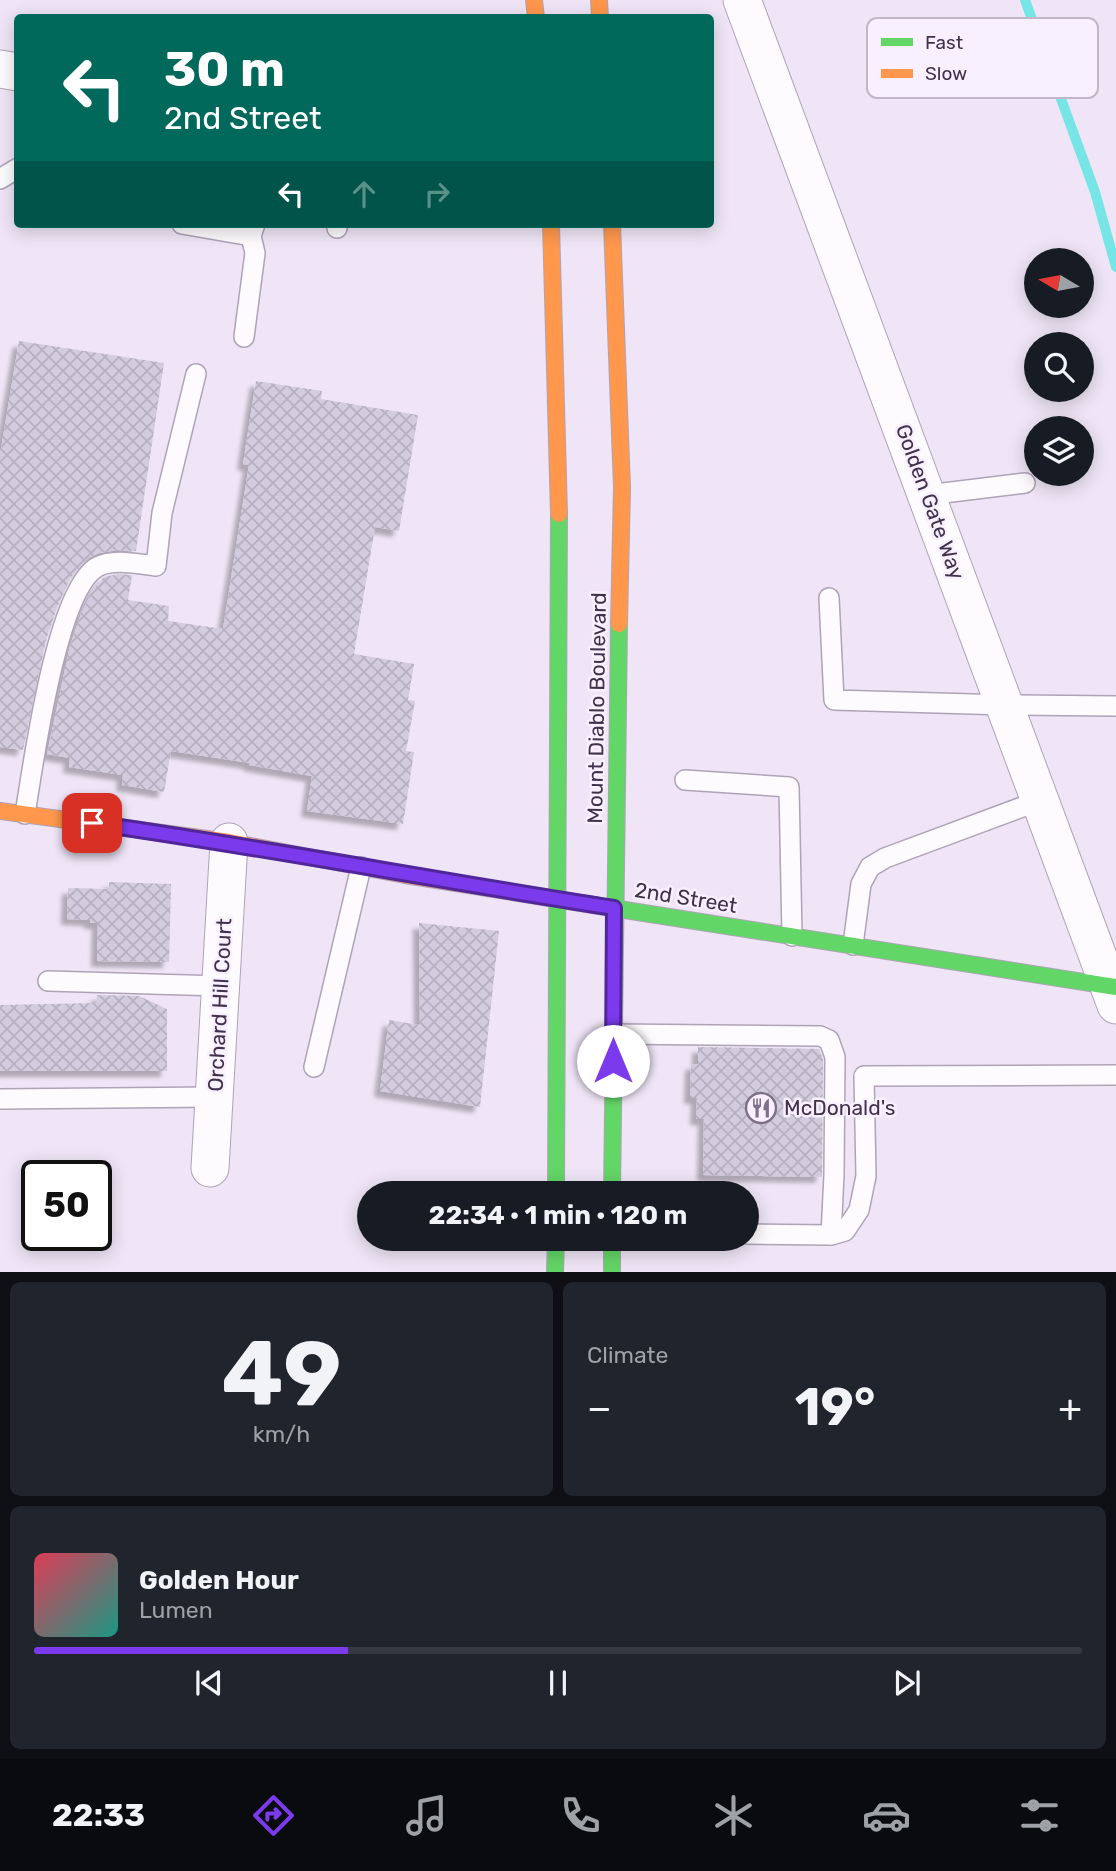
<!DOCTYPE html>
<meta charset="utf-8">
<style>
:root{--surface:#171b24;--page:#20242c;--text:#f1f3f6;--muted:#9ea1a6;--line:#363941;--accent:#7c3aed}
body{margin:0;font-family:Rubik,sans-serif;background:var(--page);color:var(--text);height:100vh;display:flex;flex-direction:column;font-size:26px;white-space:nowrap}
*{box-sizing:border-box;margin:0}
p{font-size:23px;color:var(--muted)}
.icon{flex:none;width:38px;height:38px;fill:none;stroke:currentColor;stroke-width:2;stroke-linecap:round;stroke-linejoin:round}
.map{position:relative;height:1272px;overflow:hidden}
.details{display:flex;flex-direction:column;gap:10px;padding:10px;background:#0d0f14;flex:1}
.details>*{flex:none}
.hud{position:absolute;left:14px;top:14px;width:700px;height:214px;border-radius:7px;box-shadow:0 4px 18px #0003;background:#00695c;color:#fff;overflow:hidden}
.needle{width:46px;rotate:280deg}
.tools{position:absolute;left:1024px;top:248px;display:grid;gap:14px}
.tools a{display:grid;place-items:center;width:70px;height:70px;border-radius:50%;background:var(--surface);box-shadow:0 4px 18px #0003;font-size:35px}
.speed{position:absolute;left:21px;top:1160px;display:flex;gap:14px;font-size:35px;font-weight:700;text-align:center}
.speed>*{display:grid;place-content:center;width:91px;height:91px;border-radius:50%;background:var(--surface);box-shadow:0 4px 18px #0003;line-height:1}
.speed .limit{border:4px solid #111;border-radius:10px;background:#fff;color:#111}
.pin{position:absolute;display:grid;place-items:center;width:60px;height:60px;color:#fff;margin:-30px;border-radius:14px;box-shadow:0 4px 10px #0006}
.me{position:absolute;width:77px;margin:-38px;rotate:0deg;stroke-linejoin:round;filter:drop-shadow(0 0 5px #0008)}
.turn{display:flex;align-items:center;gap:24px;height:147px;padding:0 35px;font-size:32px}
.turn .icon{width:91px;height:91px;stroke-width:2.5}
.turn b{display:block;font-size:49px;line-height:60px}
.lanes{display:flex;align-items:center;height:66px;padding:0 35px;background:#0003;justify-content:center;gap:35px;direction:ltr}
.lanes .off{opacity:.35}
.big{font-size:52px;font-weight:700;line-height:1.1}
.details .card{flex:1;display:flex;flex-direction:column;justify-content:center;gap:10px;min-width:0;padding:0 24px;border-radius:10px;background:var(--page)}
.details .dial{align-items:center;gap:0}
.dial b{font-size:91px;line-height:1}
.song{display:flex;align-items:center;gap:21px}
.cover{width:84px;height:84px;border-radius:10px;background:linear-gradient(135deg,hsl(350 70% 55%),hsl(170 70% 35%))}
.played{height:7px;border-radius:4px;background:linear-gradient(90deg,var(--accent) 30%,var(--line) 30%)}
.keys{display:flex;justify-content:space-around;direction:ltr}
.heat{display:flex;justify-content:space-between;align-items:center;font-size:38px;direction:ltr}
.details .tiles{flex:1;display:grid;gap:10px;grid-template-columns:1fr 1fr}
.card:last-child{grid-column:span 2}
.trip{position:absolute;left:357px;top:1181px;width:402px;height:70px;border-radius:35px;background:var(--surface);box-shadow:0 4px 18px #0003;font-weight:700;line-height:70px;text-align:center}
.menu{display:flex;height:112px;justify-content:space-around;align-items:center;background:#090b0e;color:var(--muted)}
.menu .icon{width:49px;height:49px}
.menu .active{color:var(--accent)}
.menu b{font-size:32px;color:var(--text)}
.map>svg:first-child{display:block}
.lines{fill:none;stroke-linecap:round;stroke-linejoin:round}
.stream{stroke:#77e5e5;stroke-width:10}
.building{fill:url(#building-cross-hatch);filter:url(#shadow)}
.lane-casing{stroke:#afa3b7;stroke-width:22}
.street-casing{stroke:#afa3b7;stroke-width:39}
.fast-casing{stroke:#afa3b7;stroke-width:18}
.slow-casing{stroke:#afa3b7;stroke-width:18}
.lane{stroke:#fdfbfe;stroke-width:19}
.street{stroke:#fdfbfe;stroke-width:37}
.fast{stroke:#63d668;stroke-width:16}
.slow{stroke:#ff974d;stroke-width:16}
.route-casing{stroke:#51269a;stroke-width:18}
.route{stroke:#7c3aed;stroke-width:12}
.labels{text-anchor:middle;stroke-width:5;stroke-linejoin:round;paint-order:stroke}
.street-label{font-size:21px;fill:#41314c;stroke:#f8f0ff}
.poi-label{font-size:21px;fill:#41314c;stroke:#f8f0ff;text-anchor:start}
.key{fill:#f8f0ff;stroke:#c1b7c9;stroke-width:2}
.key-label{font-size:19px;fill:#41314c}
</style>
<div class="map">
<svg width="1116" height="1273" viewBox="0 0 1116 1273">
<defs>
<pattern id="building-cross-hatch" width="8" height="8" patternUnits="userSpaceOnUse" patternTransform="scale(1.75)"><rect width="8" height="8" fill="#d3ccde"/><path d="M0 0l8 8M0 8l8-8" fill="none" stroke="#b6b0c0"/></pattern>
<filter id="shadow"><feDropShadow dx="-6" dy="6" stdDeviation="2" flood-color="#0004"/></filter>
</defs>
<rect width="100%" height="100%" fill="#efe5f6"/>
<g class="lines">
<!-- stream -->
<path class="stream" d="M1025,0l70,192 21,75"/>
</g>
<!-- building -->
<g class="building">
<path d="M19,341l145,22 -28,188 -19,-1 -18,3 -11,5 -17,19 -13,28 -12,35 -23,110 -23,-3v-292z"/>
<path d="M256,381l66,10 -1,8 97,16 -19,116 -24,-4 -21,127 60,10 -6,36 7,1 -9,50 8,1 -11,72 -96,-13 5,-35 -63,-11 1,-2 -79,-12 -7,41 -42,-7 1,-10 -54,-8 1,-9 -23,-4 23,-108 11,-32 12,-24 11,-13 14,-3 14,1 -4,25 41,6 -1,15 55,8 26,-164 -6,-1z"/>
<path d="M109,882l62,2 -2,78 -72,-1 1,-38h-8v-3l-23,-1 1,-31 41,1z"/>
<path d="M419,923l80,8 -19,176 -100,-16 9,-71 31,5z"/>
<path d="M97,995l42,1 28,13v62h-167v-66l96,-2z"/>
<path d="M698,1047l121,2 4,10 -1,118 -119,-2 1,-56h-8l1,-21h-7l1,-34h7z"/>
</g>
<g class="lines">
<!-- lane casing -->
<g class="lane-casing">
<g id="lane">
<path d="M0,179l18,-11"/>
<path d="M182,224l69,12"/>
<path d="M337,228v-4"/>
<path d="M244,337l11,-84 -4,-17 4,-12"/>
<path d="M927,495l98,-12"/>
<path d="M829,598l5,102 172,5 110,1"/>
<path d="M685,780l104,7 3,149"/>
<path d="M25,814c8,-48 31,-223 72,-247 16,-9 41,-3 59,-1l6,-53 34,-139"/>
<path d="M853,945l8,-61 9,-17 15,-9 156,-58"/>
<path d="M48,981l173,5"/>
<path d="M613,1034l207,2 9,4 6,17 -1,118 -3,60"/>
<path d="M314,1067l47,-200"/>
<path d="M0,1099l214,-2"/>
<path d="M747,1234l84,1 14,-4 14,-21 7,-34 -2,-100 252,-1"/>
</g>
</g>
<!-- street casing -->
<g class="street-casing">
<g id="street">
<path d="M742,0l374,1005"/>
<path d="M0,69l18,3"/>
<path d="M210,1168l19,-326"/>
</g>
</g>
<!-- fast casing -->
<g class="fast-casing">
<g id="fast">
<path d="M593,905l523,82"/>
<path d="M556,1194l3,-680"/>
<path d="M612,1194l7,-570"/>
<path d="M612,1239v34"/>
<path d="M555,1273l1,-34"/>
</g>
</g>
<!-- slow casing -->
<g class="slow-casing">
<g id="slow">
<path d="M534,0l2,18"/>
<path d="M599,0l1,18"/>
<path d="M551,224l8,290"/>
<path d="M612,224l10,263 -3,137"/>
<path d="M0,811l229,31 176,33 188,30"/>
</g>
</g>
<!-- lane -->
<use href="#lane" class="lane"/>
<!-- street -->
<use href="#street" class="street"/>
<!-- fast -->
<use href="#fast" class="fast"/>
<!-- slow -->
<use href="#slow" class="slow"/>
</g>
<g class="lines">
<!-- route casing -->
<g class="route-casing">
<path id="route" d="M92,823c175,25 348,58 522,85l-1,153"/>
</g>
<!-- route -->
<use href="#route" class="route"/>
</g>
<!-- icons -->
<defs>
<g id="restaurant-ring" transform="scale(1.575)"><circle r="9.5" fill="#f8f0ff" stroke="#7e7088" stroke-width="1.5"/><path d="M-5-6h1v4h1v-4h1v4h1v-4h1v5L-1.5 .5V6h-2V.5L-5-1ZM5-6V6H3V1.5H1.5Q1.5-4 5-6Z" fill="#7e7088"/></g>
</defs>
<g fill-rule="evenodd">
<use href="#restaurant-ring" x="761" y="1108"/>
</g>
<g class="labels">
<!-- street labels -->
<g class="street-label">
<text transform="translate(930 502) rotate(70)" y="7">Golden Gate Way</text>
<text transform="translate(597 708) rotate(-89)" y="7">Mount Diablo Boulevard</text>
<text transform="translate(686 898) rotate(9)" y="7">2nd Street</text>
<text transform="translate(220 1005) rotate(-87)" y="7">Orchard Hill Court</text>
</g>
<!-- poi labels -->
<g class="poi-label">
<text x="784" y="1115">McDonald's</text>
</g>
</g>
<!-- legend -->
<rect x="867" y="18" width="231" height="80" rx="10" class="key"/>
<rect x="881" y="38" width="32" height="8" fill="#63d668"/>
<rect x="881" y="69" width="32" height="9" fill="#ff974d"/>
<g class="key-label">
<text x="925" y="49">Fast</text>
<text x="925" y="80">Slow</text>
</g>
</svg>
<div class="tools">
<a><svg class="needle" viewBox="-14 -14 28 28"><path d="M0-13l5 13h-10z" fill="#e53935"/><path d="M0 13l5-13h-10z" fill="#9ea1a6"/></svg></a>
<a><svg class="icon" aria-label="search" viewBox="0 0 24 24"><circle cx="10" cy="10" r="6"/><path d="M15 15l6 6"/></svg></a>
<a><svg class="icon" aria-label="layers" viewBox="0 0 24 24"><path d="M12 4l9 5-9 5-9-5zM3 14l9 5 9-5"/></svg></a>
</div>
<div class="speed"><div class="limit">50</div></div>
<div class="pin" style="left:92px;top:823px;background:#d93025"><svg class="icon" aria-label="arrive" viewBox="0 0 24 24"><path d="M6 21V4h12l-3 4 3 4H6"/></svg></div>
<svg class="me" style="left:613px;top:1061px" viewBox="-20 -20 40 40"><circle r="19" fill="#fff"/><path d="M0-13L10 11 0 6-10 11z" fill="#7c3aed"/></svg>
<div class="trip">22:34 · 1 min · 120 m</div>
<div class="hud">
<div class="turn"><svg class="icon" aria-label="left" viewBox="0 0 24 24"><path d="M17 20v-9H6M10 6l-5 5 5 5"/></svg><div><b>30 m</b>2nd Street</div></div>
<div class="lanes"><svg class="icon" aria-label="left" viewBox="0 0 24 24"><path d="M17 20v-9H6M10 6l-5 5 5 5"/></svg><svg class="icon off" aria-label="ahead" viewBox="0 0 24 24"><path d="M12 20V5M6 11l6-6 6 6"/></svg><svg class="icon off" aria-label="right" viewBox="0 0 24 24"><path d="M7 20v-9h11M14 6l5 5-5 5"/></svg></div>
</div>
</div>
<section class="details">
<div class="tiles">
<div class="card dial"><b>49</b><p>km/h</p></div>
<div class="card"><p>Climate</p>
<div class="heat"><a>−</a><b class="big">19°</b><a>+</a></div>
</div>
<div class="card">
<div class="song"><i class="cover"></i><div><b>Golden Hour</b><p>Lumen</p></div></div>
<div class="played"></div>
<div class="keys"><svg class="icon" aria-label="previous" viewBox="0 0 24 24"><path d="M18 5L8 12l10 7zM5 5v14"/></svg><svg class="icon" aria-label="pause" viewBox="0 0 24 24"><path d="M8 5v14M16 5v14"/></svg><svg class="icon" aria-label="next" viewBox="0 0 24 24"><path d="M6 5l10 7-10 7zM19 5v14"/></svg></div>
</div>
</div>
</section>
<nav class="menu">
<b>22:33</b>
<svg class="icon active" aria-label="directions" viewBox="0 0 24 24"><path d="M12 3l9 9-9 9-9-9zM9 14v-3h6M13 9l2 2-2 2"/></svg>
<svg class="icon" aria-label="music" viewBox="0 0 24 24"><path d="M9 18V5l10-2v13"/><circle cx="6" cy="18" r="3"/><circle cx="16" cy="16" r="3"/></svg>
<svg class="icon" aria-label="phone" viewBox="0 0 24 24"><path d="M5 4h4l2 5-3 2q2 4 5 5l2-3 5 2v4C11 20 4 13 5 4z"/></svg>
<svg class="icon" aria-label="climate" viewBox="0 0 24 24"><path d="M12 3v18M4 7l16 10M4 17L20 7"/></svg>
<svg class="icon" aria-label="car" viewBox="0 0 24 24"><path d="M5 17H2v-5l4-1 3-4h7l3 4 3 1v5h-3M9 17h6M6 11h13"/><circle cx="7" cy="17" r="2"/><circle cx="17" cy="17" r="2"/></svg>
<svg class="icon" aria-label="filters" viewBox="0 0 24 24"><path d="M4 7h16M4 17h16"/><circle cx="9" cy="7" r="2"/><circle cx="15" cy="17" r="2"/></svg>
</nav>
